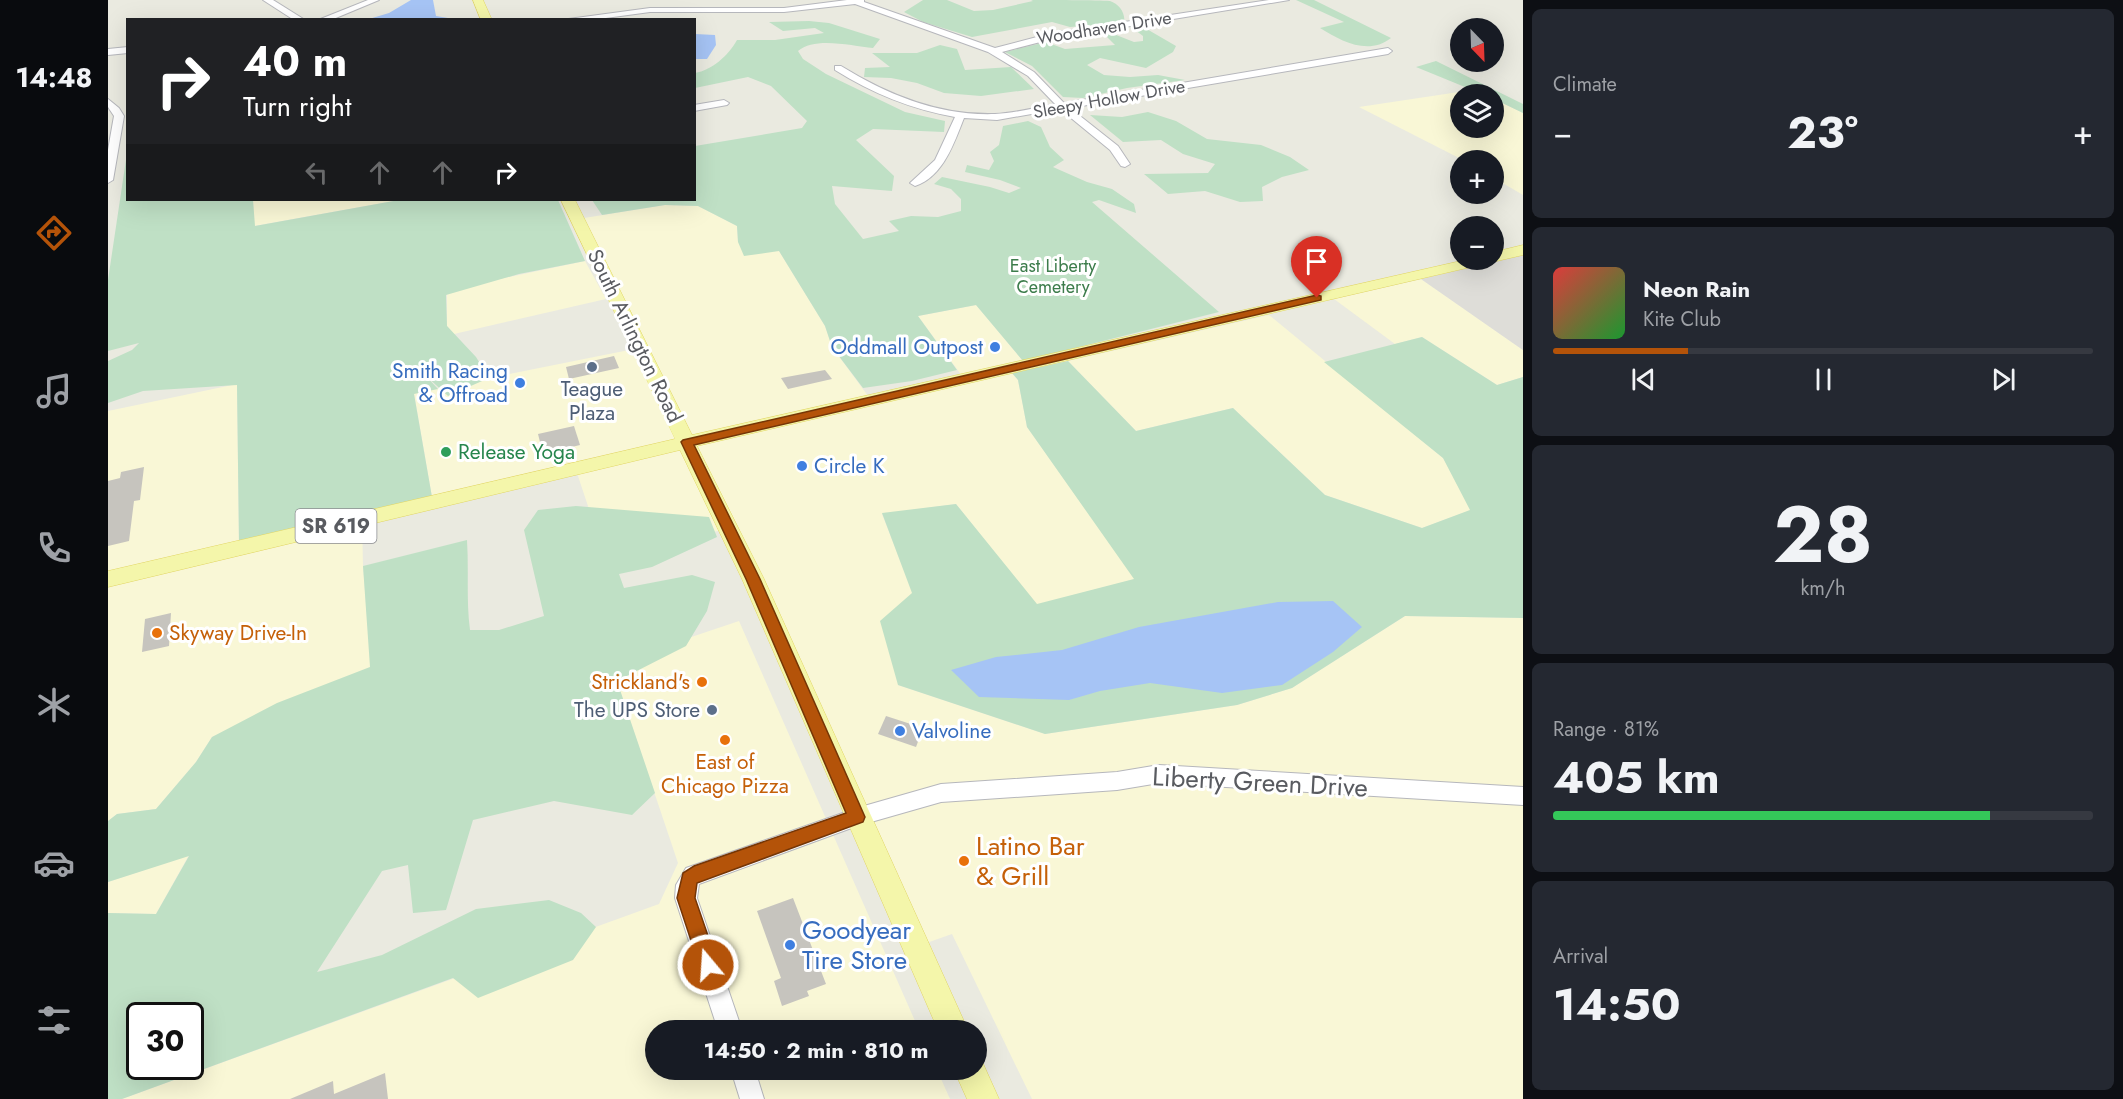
<!DOCTYPE html>
<meta charset="utf-8">
<style>
:root{--surface:#171b24;--page:#242831;--text:#f1f3f6;--muted:#9ea1a6;--line:#363941;--accent:#b45309}
body{margin:0;font-family:Jost,sans-serif;background:var(--page);color:var(--text);height:100vh;display:flex;flex-direction:column;font-size:22px;white-space:nowrap}
*{box-sizing:border-box;margin:0}
p{font-size:20px;color:var(--muted)}
.icon{flex:none;width:33px;height:33px;fill:none;stroke:currentColor;stroke-width:2;stroke-linecap:round;stroke-linejoin:round}
.map{position:relative;flex:1;overflow:hidden}
.drawer{display:flex;flex-direction:column;gap:9px;padding:9px;background:#0d0f14;width:600px}
.drawer>*{flex:none}
.hud{position:absolute;left:18px;top:18px;width:570px;height:183px;border-radius:0px;box-shadow:0 6px 24px #0002;background:#202124;color:#fff;overflow:hidden}
.needle{width:39px;rotate:157deg}
.buttons{position:absolute;left:1342px;top:18px;display:grid;gap:12px}
.buttons a{display:grid;place-items:center;width:54px;height:54px;border-radius:50%;background:var(--surface);box-shadow:0 6px 24px #0002;font-size:30px}
.speed{position:absolute;left:18px;top:1002px;display:flex;gap:12px;font-size:30px;font-weight:700;text-align:center}
.speed>*{display:grid;place-content:center;width:78px;height:78px;border-radius:50%;background:var(--surface);box-shadow:0 6px 24px #0002;line-height:1}
.speed .limit{border:3px solid #111;border-radius:9px;background:#fff;color:#111}
.pin{position:absolute;display:grid;place-items:center;width:51px;height:51px;color:#fff;margin:-62px -26px;border-radius:50% 50% 50% 0;rotate:-45deg;box-shadow:0 0 6px #0007}
.pin .icon{rotate:45deg}
.me{position:absolute;width:66px;margin:-33px;rotate:342deg;stroke-linejoin:round;filter:drop-shadow(0 0 4px #0008)}
.turn{display:flex;align-items:center;gap:21px;height:126px;padding:0 18px;font-size:27px}
.turn .icon{width:78px;height:78px;stroke-width:2.5}
.turn b{display:block;font-size:42px;line-height:51px}
.lanes{display:flex;align-items:center;height:57px;padding:0 18px;background:#0003;justify-content:center;gap:30px;direction:ltr}
.lanes .off{opacity:.35}
.big{font-size:45px;font-weight:700;line-height:1.1}
.drawer .widget{flex:1;display:flex;flex-direction:column;justify-content:center;gap:9px;min-width:0;padding:0 21px;border-radius:9px;background:var(--page)}
.drawer .dial{align-items:center;gap:0}
.dial b{font-size:78px;line-height:1}
.song{display:flex;align-items:center;gap:18px}
.cover{width:72px;height:72px;border-radius:9px;background:linear-gradient(135deg,hsl(0 70% 55%),hsl(130 70% 35%))}
.played{height:6px;border-radius:3px;background:linear-gradient(90deg,var(--accent) 25%,var(--line) 25%)}
.keys{display:flex;justify-content:space-around;direction:ltr}
.heat{display:flex;justify-content:space-between;align-items:center;font-size:33px;direction:ltr}
.charge{height:9px;border-radius:4px;background:linear-gradient(90deg,#34c759 81%,var(--line) 0)}
.trip{position:absolute;left:537px;top:1020px;width:342px;height:60px;border-radius:30px;background:var(--surface);box-shadow:0 6px 24px #0002;font-weight:700;line-height:60px;text-align:center}
main{display:flex;flex:1;min-height:0}
.tab-bar{display:flex;flex-direction:column;width:108px;justify-content:space-around;align-items:center;background:#090b0e;color:var(--muted)}
.tab-bar .icon{width:42px;height:42px}
.tab-bar .current{color:var(--accent)}
.tab-bar b{font-size:27px;color:var(--text)}
.map>svg:first-child{display:block}
.commercial{fill:#f9f7d6}
.industrial{fill:#deddd8}
.green{fill:#bfe0c5;fill-rule:evenodd}
.water{fill:#a6c4f5}
.building{fill:#c6c4be}
.lines{fill:none;stroke-linecap:round;stroke-linejoin:round}
.minor-casing{stroke:#b6b7bc;stroke-width:2}
.major-casing{stroke:#e1d563;stroke-width:1}
.minor{fill:#fff;fill-rule:evenodd}
.major{fill:#f4f6aa;fill-rule:evenodd}
.route{fill:#b45309;stroke:#753606;stroke-width:1.5}
.shop-dot{fill:#3f7fe0;stroke:#fff;stroke-width:2}
.service-dot{fill:#5c6f8a;stroke:#fff;stroke-width:2}
.leisure-dot{fill:#2e9e5b;stroke:#fff;stroke-width:2}
.food-dot{fill:#e8710a;stroke:#fff;stroke-width:2}
.labels{text-anchor:middle;stroke-width:6;stroke-linejoin:round;paint-order:stroke}
.far-street-label{font-size:18px;fill:#595b60;stroke:#fff}
.far-park-label{font-size:18px;fill:#3c7c4b;stroke:#fff}
.shield{fill:#fff;stroke:#8b8c90;stroke-width:1.5}
.shield-label{font-size:20px;font-weight:bold;fill:#595b60}
.street-label{font-size:21px;fill:#595b60;stroke:#fff}
.shop-label{font-size:21px;fill:#366cbe;stroke:#fff;text-anchor:end}
.service-label{font-size:21px;fill:#4e5e75;stroke:#fff}
.leisure-label{font-size:21px;fill:#27864d;stroke:#fff;text-anchor:start}
.food-label{font-size:21px;fill:#c56008;stroke:#fff;text-anchor:start}
.near-street-label{font-size:26px;fill:#595b60;stroke:#fff}
.near-food-label{font-size:26px;fill:#c56008;stroke:#fff;text-anchor:start}
.near-shop-label{font-size:26px;fill:#366cbe;stroke:#fff;text-anchor:start}
</style>
<main>
<nav class="tab-bar">
<b>14:48</b>
<svg class="icon current" aria-label="directions" viewBox="0 0 24 24"><path d="M12 3l9 9-9 9-9-9zM9 14v-3h6M13 9l2 2-2 2"/></svg>
<svg class="icon" aria-label="music" viewBox="0 0 24 24"><path d="M9 18V5l10-2v13"/><circle cx="6" cy="18" r="3"/><circle cx="16" cy="16" r="3"/></svg>
<svg class="icon" aria-label="phone" viewBox="0 0 24 24"><path d="M5 4h4l2 5-3 2q2 4 5 5l2-3 5 2v4C11 20 4 13 5 4z"/></svg>
<svg class="icon" aria-label="climate" viewBox="0 0 24 24"><path d="M12 3v18M4 7l16 10M4 17L20 7"/></svg>
<svg class="icon" aria-label="car" viewBox="0 0 24 24"><path d="M5 17H2v-5l4-1 3-4h7l3 4 3 1v5h-3M9 17h6M6 11h13"/><circle cx="7" cy="17" r="2"/><circle cx="17" cy="17" r="2"/></svg>
<svg class="icon" aria-label="filters" viewBox="0 0 24 24"><path d="M4 7h16M4 17h16"/><circle cx="9" cy="7" r="2"/><circle cx="15" cy="17" r="2"/></svg>
</nav>
<div class="map">
<svg width="1415" height="1099" viewBox="0 0 1415 1099">
<rect width="100%" height="100%" fill="#eaeae0"/>
<!-- commercial -->
<g class="commercial">
<path d="M1364,90l10,4h-21v34h33v-29l29,14v82l-29,-17v-18h-31l-104,-53z"/>
<path d="M145,200h146l-145,26z"/>
<path d="M557,205l33,1 39,20 1,16 41,9 46,75 7,21 39,53 137,-31 10,11 9,47 108,152 -98,26 -81,-101 -74,10 31,79 -15,92 147,49 192,-29 55,-17 113,-72 118,2v481h-491l-80,-165 -37,13 -187,-418 -124,25 -28,-84 -143,33 -19,-110 225,-45 -61,-129z"/>
<path d="M477,261l21,38 -152,35 -7,-8v-36z"/>
<path d="M1313,279l102,71v27l-26,8 -75,-48 -27,7 -61,-45z"/>
<path d="M868,305l47,56 -61,15 -44,-60z"/>
<path d="M1161,315l174,143 28,52 -49,18 -97,-33 -92,-87 -97,23 -68,-70z"/>
<path d="M129,384l2,164 123,-28 1,46 8,101 -159,70 -16,25 -40,47 -39,5 -9,7v-410z"/>
<path d="M631,621l180,409h-263v40h281l13,29h-828l537,-195 19,-41 -67,-199z"/>
<path d="M81,855l-33,59 -48,-1v-31z"/>
</g>
<!-- industrial -->
<path class="industrial" d="M1415,255v95l-102,-71z"/>
<!-- green -->
<g class="green">
<path d="M815,0h24l27,11 19,-1 40,-9 -2,-1c16,0 67,0 79,1 9,3 16,12 14,22l-54,4 -18,-5 -80,15 -49,-15 -19,-10z"/>
<path d="M1188,0h18l77,38c-23,18 -50,3 -71,-10l24,-6z"/>
<path d="M701,21l20,2 51,16 -7,9c-21,-2 -58,-12 -75,3l5,8 23,15 79,38 40,9 -1,11 -71,-3 -17,11 38,36 -2,15 -60,-5 3,18 28,35 36,-8 -10,-10 22,-5 27,1 23,-6v-12l-10,-10 -17,-5 8,-7 48,10 19,6 12,-5 -21,-8 -35,-8 2,-7 22,5 5,-9 -4,-9 9,-7 4,-19 25,-5 13,6 9,20 14,13 -11,7 34,15 25,7 22,15 2,9 -37,-13 -7,2 127,110 -196,49 -47,-56 -58,11 39,54 -45,11 -49,7 -31,-41 -7,-21 -46,-75 -35,5 -6,-14 -1,-16 -39,-20 -33,-1 -63,10 -10,-15h102l1,-54 107,-18 5,-7 -36,-35 -23,-9 -53,11v-15c17,-3 33,-17 42,-33h38l49,-7 -9,-5 -32,3 -14,-9z"/>
<path d="M1037,28l31,18 -3,6 -27,16 -46,-10 -13,7 17,10 26,2 28,-2 27,5 -58,8 -44,10 -20,-1 -31,-31 -27,-14 41,-10 19,7 50,-4 -8,-8 -1,-6 28,11 9,-1v-5l-8,-6z"/>
<path d="M832,45l17,4 8,21 46,-3 23,22 -53,7 -37,-3 -27,-10 -26,-5 -27,-1 1,-9 25,-1 -18,-14h45z"/>
<path d="M1328,61l87,43v9l-29,-14v-5h-12l-66,-27z"/>
<path d="M1040,112l28,9 31,18 54,6 29,12 19,13 -27,7 -20,10 1,14 -23,1 -35,-11 -37,3 -24,-20 64,-1 7,-9 -32,-10 -22,-14 -38,2 -33,-27 32,2z"/>
<path d="M19,153l1,47h125l2,26 144,-26h159l27,61 -66,13 -73,21 1,31 29,31 13,21 -41,18 -24,-22 14,15 -24,5 18,103 -193,46 -2,-158 -94,6 -35,12v-42l24,-11 7,-7 -31,8v-71z"/>
<path d="M1314,337l75,48 26,-8v241l-118,-2 -113,72 -55,17 -192,29 -147,-49 -18,-64 32,-28 -30,-80 74,-9 81,100 97,-25 -107,-152 -9,-47 -6,-7 56,-12 68,70 97,-23 92,87 97,33 48,-18 -27,-52 -119,-96z"/>
<path d="M468,506l133,11 8,20 -65,30 -33,7 5,14 68,-13 23,7 -8,29 -21,35 -69,35 38,112 -23,22 -78,-14 -81,19 -27,90 -33,3 -5,-48 -26,6 -65,101 65,-17 94,-46 73,-9 32,13 15,14 -23,33 -95,38 -25,-20 -331,121h-14v-186l48,1 33,-58 -81,26v-61l9,-7 39,-5 40,-47 16,-25 65,-34 93,-36 -7,-101 104,-26c2,30 -1,60 3,90h29l45,-14 -20,-86 14,-20zM32,1016h50v50h-50z"/>
</g>
<!-- water -->
<g class="water">
<path d="M303,0h22l3,16 18,3h-85l20,-6z"/>
<path d="M587,34l20,1 1,10 -9,14h-12z"/>
<path d="M1225,601l29,26 -29,25 -51,33 -60,8 -72,-10 -50,8 -31,9 -90,-3 -28,-27 45,-13 66,-7 77,-23 139,-25z"/>
</g>
<!-- building -->
<g class="building">
<path d="M506,356l5,12 -50,11 -3,-12z"/>
<path d="M717,370l7,9 -44,10 -7,-11z"/>
<path d="M466,426l6,19 -37,9 -5,-20z"/>
<path d="M36,467l-4,33 -6,1 -5,40 -21,5v-65l12,-3 1,-6z"/>
<path d="M63,613l-2,33 -27,6 3,-33z"/>
<path d="M778,716l37,12 -7,19 -38,-13z"/>
<path d="M685,898l33,86 -19,7 2,5 -27,10 -8,-25 7,-3 -24,-67z"/>
<path d="M277,1073l3,26h-98l43,-18 1,13z"/>
</g>
<g class="lines">
<!-- minor casing -->
<g class="minor-casing">
<g id="minor">
<path d="M155,0h10l32,20h-11z"/>
<path d="M260,0h11l-48,20h-13z"/>
<path d="M739,0h17v2l131,46 57,-15 217,-33h20l-237,39 -50,13 32,20 30,31 324,-55 4,3 -4,3 -318,54 48,38 12,18 -5,3 -4,-1 -11,-16 -50,-41 -63,11 -33,-2c-10,25 -21,59 -49,68l-5,-3 25,-23 20,-43c-44,-8 -82,-23 -120,-47v-4h6c47,29 98,50 154,48 20,-1 40,-6 60,-10l-27,-28 -40,-24 -133,-48 -71,8h-134l-59,8h-30l89,-12h134z"/>
<path d="M20,47v6l-20,2v-6z"/>
<path d="M0,99l11,9 5,8 -11,64 -5,3v-33l6,-34 -6,-9z"/>
<path d="M616,100l5,3 -2,2 -33,6v-6z"/>
<path d="M1051,765l364,22v18l-364,-22 -42,7 -176,12 -84,24 -158,58 -2,14 45,132h-24l-43,-132 1,-13 10,-17 171,-60 84,-24 176,-12z"/>
<path d="M623,1070h24l9,29h-24z"/>
</g>
</g>
<!-- major casing -->
<g class="major-casing">
<g id="major">
<path d="M365,0h10l9,20h-11z"/>
<path d="M453,200h14l117,235 773,-175h29v-8l29,-7v10l-826,191 67,133 204,451h-30l-196,-451 -62,-129 -572,137v-16l567,-132z"/>
<path d="M868,1057l5,2 18,40h-32l-13,-29h22z"/>
</g>
</g>
<!-- minor -->
<use href="#minor" class="minor"/>
<!-- major -->
<use href="#major" class="major"/>
</g>
<!-- route -->
<path class="route" d="M1209,295l4,1v4l-627,145 66,134 105,238 -2,5 -166,61 -2,15 23,67 -3,6 -7,3 -7,-3 -24,-73 6,-25 11,-7 152,-53 -100,-234 -65,-137 2,-2z"/>
<!-- markers -->
<g class="shop-dot">
<circle cx="887" cy="347" r="6"/>
<circle cx="412" cy="383" r="6"/>
<circle cx="694" cy="466" r="6"/>
<circle cx="792" cy="731" r="6"/>
<circle cx="682" cy="945" r="6"/>
</g>
<g class="service-dot">
<circle cx="484" cy="367" r="6"/>
<circle cx="604" cy="710" r="6"/>
</g>
<circle class="leisure-dot" cx="338" cy="452" r="6"/>
<g class="food-dot">
<circle cx="49" cy="633" r="6"/>
<circle cx="594" cy="682" r="6"/>
<circle cx="617" cy="740" r="6"/>
<circle cx="856" cy="861" r="6"/>
</g>
<g class="labels">
<!-- far-street labels -->
<g class="far-street-label">
<text transform="translate(996 28) rotate(-9)" y="6">Woodhaven Drive</text>
<text transform="translate(1001 99) rotate(-10)" y="6">Sleepy Hollow Drive</text>
</g>
<!-- far-park labels -->
<g class="far-park-label">
<text x="945" y="272">East Liberty<tspan x="945" dy="21">Cemetery</tspan></text>
</g>
<!-- shield labels -->
<rect class="shield" x="187.5" y="509" width="81" height="34" rx="4.5"/>
<g class="shield-label">
<text x="228" y="533">SR 619</text>
</g>
<!-- street labels -->
<g class="street-label">
<text transform="translate(527 336) rotate(64)" y="7">South Arlington Road</text>
</g>
<!-- shop labels -->
<g class="shop-label">
<text x="875" y="354">Oddmall Outpost</text>
<text x="400" y="378">Smith Racing<tspan x="400" dy="24">&amp; Offroad</tspan></text>
<text x="706" y="473" text-anchor="start">Circle K</text>
<text x="804" y="738" text-anchor="start">Valvoline</text>
</g>
<!-- service labels -->
<g class="service-label">
<text x="484" y="396">Teague<tspan x="484" dy="24">Plaza</tspan></text>
<text x="592" y="717" text-anchor="end">The UPS Store</text>
</g>
<!-- leisure labels -->
<g class="leisure-label">
<text x="350" y="459">Release Yoga</text>
</g>
<!-- food labels -->
<g class="food-label">
<text x="61" y="640">Skyway Drive-In</text>
<text x="582" y="689" text-anchor="end">Strickland's</text>
<text x="617" y="769" text-anchor="middle">East of<tspan x="617" dy="24">Chicago Pizza</tspan></text>
</g>
<!-- near-street labels -->
<g class="near-street-label">
<text transform="translate(1152 782) rotate(3)" y="9">Liberty Green Drive</text>
</g>
<!-- near-food labels -->
<g class="near-food-label">
<text x="868" y="855">Latino Bar<tspan x="868" dy="30">&amp; Grill</tspan></text>
</g>
<!-- near-shop labels -->
<g class="near-shop-label">
<text x="694" y="939">Goodyear<tspan x="694" dy="30">Tire Store</tspan></text>
</g>
</g>
</svg>
<div class="buttons">
<a><svg class="needle" viewBox="-14 -14 28 28"><path d="M0-13l5 13h-10z" fill="#e53935"/><path d="M0 13l5-13h-10z" fill="#9ea1a6"/></svg></a>
<a><svg class="icon" aria-label="layers" viewBox="0 0 24 24"><path d="M12 4l9 5-9 5-9-5zM3 14l9 5 9-5"/></svg></a>
<a>+</a>
<a>−</a>
</div>
<div class="speed"><div class="limit">30</div></div>
<div class="pin" style="left:1209px;top:298px;background:#d93025"><svg class="icon" aria-label="arrive" viewBox="0 0 24 24"><path d="M6 21V4h12l-3 4 3 4H6"/></svg></div>
<svg class="me" style="left:600px;top:965px" viewBox="-20 -20 40 40"><circle r="17" fill="#b45309" stroke="#fff" stroke-width="3"/><path d="M0-11L8 9 0 5-8 9z" fill="#fff"/></svg>
<div class="trip">14:50 · 2 min · 810 m</div>
<div class="hud">
<div class="turn"><svg class="icon" aria-label="right" viewBox="0 0 24 24"><path d="M7 20v-9h11M14 6l5 5-5 5"/></svg><div><b>40 m</b>Turn right</div></div>
<div class="lanes"><svg class="icon off" aria-label="left" viewBox="0 0 24 24"><path d="M17 20v-9H6M10 6l-5 5 5 5"/></svg><svg class="icon off" aria-label="ahead" viewBox="0 0 24 24"><path d="M12 20V5M6 11l6-6 6 6"/></svg><svg class="icon off" aria-label="ahead" viewBox="0 0 24 24"><path d="M12 20V5M6 11l6-6 6 6"/></svg><svg class="icon" aria-label="right" viewBox="0 0 24 24"><path d="M7 20v-9h11M14 6l5 5-5 5"/></svg></div>
</div>
</div>
<section class="drawer">
<div class="widget"><p>Climate</p>
<div class="heat"><a>−</a><b class="big">23°</b><a>+</a></div>
</div>
<div class="widget">
<div class="song"><i class="cover"></i><div><b>Neon Rain</b><p>Kite Club</p></div></div>
<div class="played"></div>
<div class="keys"><svg class="icon" aria-label="previous" viewBox="0 0 24 24"><path d="M18 5L8 12l10 7zM5 5v14"/></svg><svg class="icon" aria-label="pause" viewBox="0 0 24 24"><path d="M8 5v14M16 5v14"/></svg><svg class="icon" aria-label="next" viewBox="0 0 24 24"><path d="M6 5l10 7-10 7zM19 5v14"/></svg></div>
</div>
<div class="widget dial"><b>28</b><p>km/h</p></div>
<div class="widget"><p>Range · 81%</p><b class="big">405 km</b><div class="charge"></div></div>
<div class="widget"><p>Arrival</p><b class="big">14:50</b></div>
</section>
</main>
